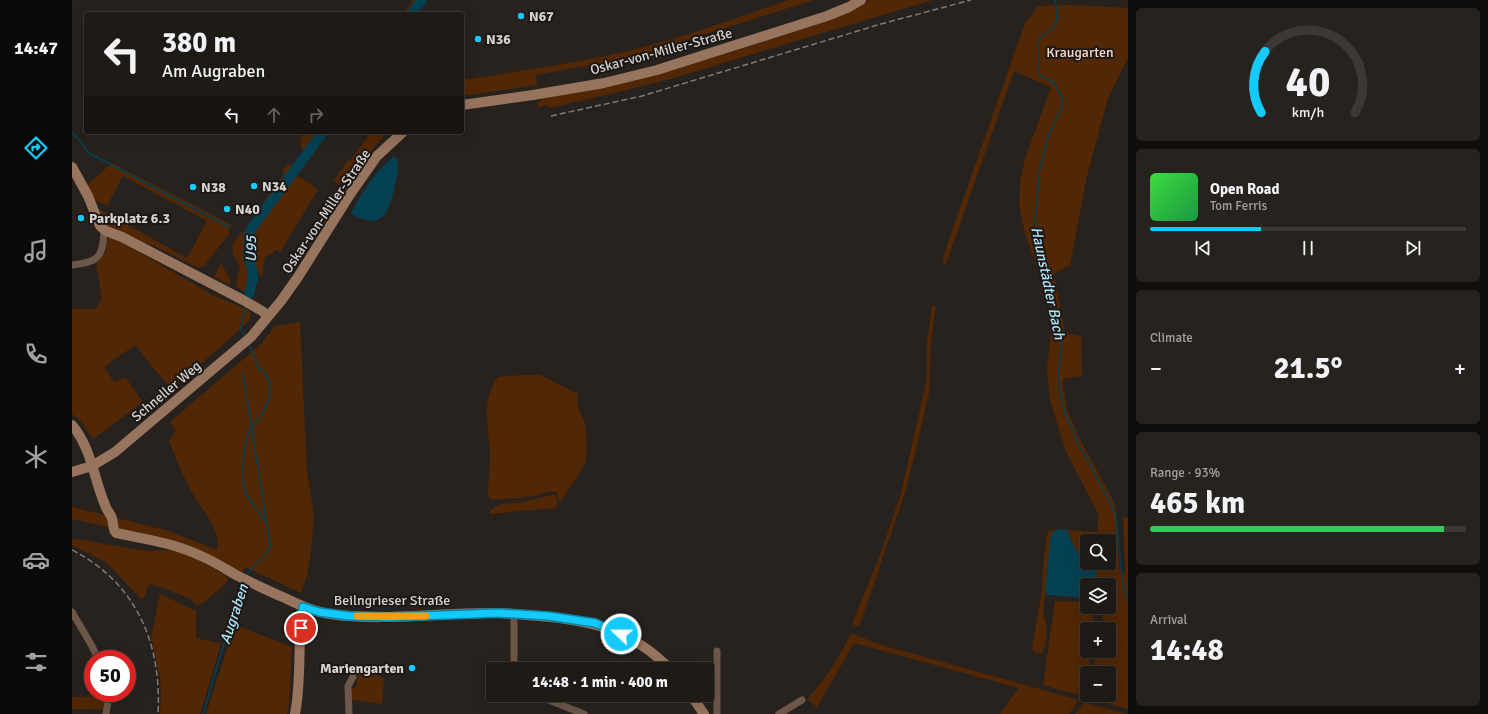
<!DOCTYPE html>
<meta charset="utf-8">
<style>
:root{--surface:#1e1a16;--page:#26231f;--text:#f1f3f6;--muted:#a1a1a1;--line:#3c3835;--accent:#13cafb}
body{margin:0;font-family:Signika,sans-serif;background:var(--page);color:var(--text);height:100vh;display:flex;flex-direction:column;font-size:15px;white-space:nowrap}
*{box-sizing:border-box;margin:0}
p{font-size:13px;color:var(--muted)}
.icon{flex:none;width:22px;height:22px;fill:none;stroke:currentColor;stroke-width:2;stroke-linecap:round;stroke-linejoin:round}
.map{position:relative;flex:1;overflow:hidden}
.details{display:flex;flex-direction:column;gap:8px;padding:8px;background:#100e0c;width:360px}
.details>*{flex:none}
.guide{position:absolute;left:12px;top:12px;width:380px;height:122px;border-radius:4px;box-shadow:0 4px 16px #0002,0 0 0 1px var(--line);background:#1e1a16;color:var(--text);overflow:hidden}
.fabs{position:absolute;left:1008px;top:534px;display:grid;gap:8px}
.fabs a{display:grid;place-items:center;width:36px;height:36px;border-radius:4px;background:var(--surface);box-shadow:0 4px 16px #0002,0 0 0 1px var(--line);font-size:20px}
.speed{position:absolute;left:12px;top:650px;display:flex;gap:8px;font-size:20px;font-weight:700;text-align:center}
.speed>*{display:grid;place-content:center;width:52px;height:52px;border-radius:50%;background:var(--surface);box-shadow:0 4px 16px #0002,0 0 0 1px var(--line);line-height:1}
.speed .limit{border:6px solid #d22;background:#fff;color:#111}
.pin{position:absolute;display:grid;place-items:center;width:34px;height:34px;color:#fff;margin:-17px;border:2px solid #fff;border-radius:50%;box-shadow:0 1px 4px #0007}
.me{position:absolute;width:44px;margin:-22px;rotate:292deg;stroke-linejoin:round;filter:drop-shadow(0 0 3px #0008)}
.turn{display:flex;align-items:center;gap:14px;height:84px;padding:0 12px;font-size:18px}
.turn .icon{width:52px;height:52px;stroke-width:2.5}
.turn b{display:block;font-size:28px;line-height:34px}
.lanes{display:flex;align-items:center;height:38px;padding:0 12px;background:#0003;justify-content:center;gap:20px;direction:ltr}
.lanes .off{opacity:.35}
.big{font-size:30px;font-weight:700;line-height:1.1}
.details .tile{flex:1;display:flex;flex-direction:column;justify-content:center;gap:6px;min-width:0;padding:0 14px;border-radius:6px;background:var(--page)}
.details .dial{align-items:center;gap:0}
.dial svg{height:104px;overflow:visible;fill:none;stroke:var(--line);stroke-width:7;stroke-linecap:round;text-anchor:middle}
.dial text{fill:var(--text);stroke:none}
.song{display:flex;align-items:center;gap:12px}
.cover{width:48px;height:48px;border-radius:6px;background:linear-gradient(135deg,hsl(120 70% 55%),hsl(140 70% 35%))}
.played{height:4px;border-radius:2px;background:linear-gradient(90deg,var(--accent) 35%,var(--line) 35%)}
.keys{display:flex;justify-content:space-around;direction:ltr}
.heat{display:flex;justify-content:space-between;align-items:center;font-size:22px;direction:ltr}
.charge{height:6px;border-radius:3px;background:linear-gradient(90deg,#34c759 93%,var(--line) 0)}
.trip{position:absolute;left:414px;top:662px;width:228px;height:40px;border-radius:4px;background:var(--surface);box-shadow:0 4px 16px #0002,0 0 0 1px var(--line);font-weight:700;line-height:40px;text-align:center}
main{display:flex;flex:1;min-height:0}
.tab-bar{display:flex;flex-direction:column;width:72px;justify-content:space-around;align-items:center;background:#0c0a09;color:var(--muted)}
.tab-bar .icon{width:28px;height:28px}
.tab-bar .active{color:var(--accent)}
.tab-bar b{font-size:18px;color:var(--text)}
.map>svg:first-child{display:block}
.green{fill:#512705}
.water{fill:#034153}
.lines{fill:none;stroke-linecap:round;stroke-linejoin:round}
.stream{stroke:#034153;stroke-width:1.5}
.river{stroke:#034153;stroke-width:10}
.street{stroke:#6d5749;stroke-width:7}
.secondary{stroke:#97745e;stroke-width:10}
.rail{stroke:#807b77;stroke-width:1.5;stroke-dasharray:6 3;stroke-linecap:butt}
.route-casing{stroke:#0c83a3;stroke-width:10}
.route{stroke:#13cafb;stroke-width:7}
.slow{stroke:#f59e0b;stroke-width:7}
.poi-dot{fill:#13cafb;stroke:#1e1815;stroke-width:1.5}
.labels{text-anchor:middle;stroke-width:4;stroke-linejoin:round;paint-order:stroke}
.poi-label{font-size:14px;font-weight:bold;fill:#d8d4d1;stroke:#1e1815;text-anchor:start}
.street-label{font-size:14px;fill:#d8d4d1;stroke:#1e1815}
.park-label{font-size:14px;fill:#fbdbc8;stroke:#1e1815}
.water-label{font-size:15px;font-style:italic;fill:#a9e3f9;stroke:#1e1815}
</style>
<main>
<nav class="tab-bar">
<b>14:47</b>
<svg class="icon active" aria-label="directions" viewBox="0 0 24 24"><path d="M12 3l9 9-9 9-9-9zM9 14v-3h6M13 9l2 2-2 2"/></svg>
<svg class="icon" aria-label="music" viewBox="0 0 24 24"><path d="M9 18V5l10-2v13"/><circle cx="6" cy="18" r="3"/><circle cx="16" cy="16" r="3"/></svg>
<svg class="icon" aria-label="phone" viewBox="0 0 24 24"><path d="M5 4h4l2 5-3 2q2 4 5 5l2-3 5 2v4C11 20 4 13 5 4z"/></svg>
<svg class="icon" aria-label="climate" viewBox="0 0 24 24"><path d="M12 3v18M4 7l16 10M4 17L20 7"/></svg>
<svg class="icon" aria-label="car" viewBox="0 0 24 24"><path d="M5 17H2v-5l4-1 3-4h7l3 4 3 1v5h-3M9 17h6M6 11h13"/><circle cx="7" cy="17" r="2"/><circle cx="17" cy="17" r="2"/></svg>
<svg class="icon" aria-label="filters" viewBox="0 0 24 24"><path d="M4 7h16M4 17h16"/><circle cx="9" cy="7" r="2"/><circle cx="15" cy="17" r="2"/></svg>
</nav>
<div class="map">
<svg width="1056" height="714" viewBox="0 0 1056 714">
<rect width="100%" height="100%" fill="#28221e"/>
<!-- green -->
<g class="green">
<path d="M341,0h13l-10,14h-13z"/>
<path d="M717,0h25l-167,53 -50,11 -61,11 1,10 -75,11v-16c58,-9 116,-17 174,-31 52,-13 102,-32 153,-49z"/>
<path d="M797,0h64l-263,79 -60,15 -56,13 -5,1 -1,-3 -11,3 1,-6 5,-4 182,-44 105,-34 19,-8z"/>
<path d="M999,5l57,3v50l-20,40 -21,78 -17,89 -16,9 11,59 16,3 1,40 -20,3 5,31 13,29 35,65 5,67 6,3 -1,-4 -2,-53 5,1v191l-85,-24 12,-84 32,1v5h4l3,21 -7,1v22h5l-6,25 1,19h22v-22h-20l10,-22h10v-22h-4l-5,-22h9v-22h-12l-1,-20 -1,-2h14v-22h-22v14l-11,-4 -9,-21 30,2 2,-17 -33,-63 -16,-52 -3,-31 4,-34v-23l-3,-18 -23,-60 -6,-29 1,-23 5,-23 26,-72 -37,-16 -68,193 -4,-1 6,-21 77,-219 13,-17z"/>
<path d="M230,132h27l-19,25c-10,-8 -11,-12 -8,-25z"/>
<path d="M299,132h17l-23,25 -18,25 -7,3 -7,-4 15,-21 2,1z"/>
<path d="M40,163l120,62 -3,4v5l-25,32 -5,2 -51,-25h-6l-35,-17c-5,-5 -6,-10 -8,-17l88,49 20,-37 -84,-45 -16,30c-4,-4 -8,-3 -12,-5 -4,-2 -6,-11 -8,-15l1,-2z"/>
<path d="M216,164l4,1 8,6 -3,4 21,15 -38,62 -4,-3 -4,5 -7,3 -3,20 -14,-18 3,20 -4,14 -10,-6 -1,-3 4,-17 -7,-13 -1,-9 10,-14 2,1 41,-60 -3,-2z"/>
<path d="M38,237l10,4 94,55 33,13 3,3v8l-33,30 -46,39 -36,-44 -31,22 10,15 11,-5 18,25 -50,37 -15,-21 -6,-4v-105h24l6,-11 -6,-34 9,-11 2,-13z"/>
<path d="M149,263l8,15 2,7 -17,-8z"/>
<path d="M860,306h4l-5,35 -2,52 -12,52 -12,48 -46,134 -7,-3 29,-72 20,-59 26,-115v-37z"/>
<path d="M228,322l7,150 7,42 -3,37 -4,24 -6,18 -56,-26 -2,4 -4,2 -59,-30 -108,-24v-12l97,24 48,19c5,-21 -18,-43 -27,-61 -8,-15 -14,-32 -21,-48l7,-10 -6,-9 91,-78 14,-18z"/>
<path d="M449,375h19l38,19 -1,11 8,18 2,25 -2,16 -24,37 -3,-1 -1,-8 -6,-1 -22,6 -37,3 -4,-4c0,-13 2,-25 2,-38 0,-29 -11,-54 8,-81z"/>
<path d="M480,495h4l2,9 -4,4 -64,6v-4l11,-6 18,-1z"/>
<path d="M986,529l-7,5 -8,81c6,12 4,27 -1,39l-8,-2 -2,-5 9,-49 3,-42 4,-25z"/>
<path d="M0,539l13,1 8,2 53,9 28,-1 21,8 18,10 13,8 2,5c-4,4 -26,23 -29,24 -4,0 -6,-3 -8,-6l-41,-16 -2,2 -4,13 -3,1 -34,-36 -35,-18z"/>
<path d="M88,594l36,17v27l25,6 -21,70h-40l1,-19 -1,-18 -9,-39z"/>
<path d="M163,625l57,22 -3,58 -2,9h-81z"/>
<path d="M779,633l27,11 201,56 -10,14h-69l19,-26 -165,-45 -37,64 -10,-8c19,-20 32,-42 44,-66z"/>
<path d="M288,668l24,10 -2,26 -30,-4v-11l4,-2z"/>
<path d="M37,696v13h-37v-12z"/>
<path d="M1012,702l42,12h-51z"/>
</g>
<!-- water -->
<g class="water">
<path d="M322,156l3,3c3,10 -1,20 -3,31 -7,27 -13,40 -43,24 10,-22 24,-42 43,-58z"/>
<path d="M986,529l9,1 9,21 11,4v8h8l1,2 1,20h-10v13l-39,-3 -3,-4 6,-57z"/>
</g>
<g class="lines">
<!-- stream -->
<g class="stream">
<path d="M983,0c2,9 5,22 -3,29 -4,3 -9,6 -13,10v35l4,3 10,5 9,15 1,8 -14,29 -10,38 -4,49 3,19 8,36 9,30 8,31 -5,37 2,19 4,17 14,33 32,59 6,14 7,69 5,15"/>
<path d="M340,14l10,-14"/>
<path d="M0,132l17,21 140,74"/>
<path d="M235,155l17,-23"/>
<path d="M170,234l7,3"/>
<path d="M175,299l6,-21 -1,-10 -4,-10 1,-21 2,-8 45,-61"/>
<path d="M173,306l-4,23 4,8"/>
<path d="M177,344l10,25c6,2 9,8 10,14 3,14 -3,26 -11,37 -3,4 -8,7 -9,12 -5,14 -8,42 -5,56 4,12 14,24 22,33"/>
<path d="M171,373l27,172c-3,14 -17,18 -23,30"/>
<path d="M131,714l37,-124 4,-8"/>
</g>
<!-- river -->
<g class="river">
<path d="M339,14l11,-14"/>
<path d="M177,294l4,-16 -1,-10 -4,-10 1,-21 2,-8 72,-97"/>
</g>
<!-- street -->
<g class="street">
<path d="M0,265c26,-3 31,-7 32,-35"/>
<path d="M0,612l20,34 6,13"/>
<path d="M442,614v55"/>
<path d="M464,695l48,19"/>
<path d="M34,714l2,-13 -1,-8"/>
<path d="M277,714l-1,-28 5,-9"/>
<path d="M645,714v-63"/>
<path d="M707,714l23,-14"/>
</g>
<!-- secondary -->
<g class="secondary">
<path d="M390,105l71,-10 71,-12 53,-13 170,-54 22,-9 12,-7"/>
<path d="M0,167l16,29 12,30 6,5 16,6 121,63 19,11 6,5"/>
<path d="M0,425c19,22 22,54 33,80 1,4 4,7 6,11 3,5 1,13 5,17 29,6 58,10 85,23 12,5 23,12 35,19 16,8 32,16 49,23 14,7 29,14 45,16 55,8 111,-2 167,-1 14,0 28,2 42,3 52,4 93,14 131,53"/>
<path d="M0,472l20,-6 23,-14 136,-115 30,-36 17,-24 51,-81 28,-40 26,-24"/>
<path d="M619,695l13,19"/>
<path d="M223,714c7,-35 2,-72 8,-107"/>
</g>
<!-- rail -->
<g class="rail">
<path d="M479,116l91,-20 239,-72 90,-24"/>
<path d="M0,550c65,33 90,95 86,164"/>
</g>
</g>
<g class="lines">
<!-- route casing -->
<g class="route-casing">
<path id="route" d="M229,628l2,-21 16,5 30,4 41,1 108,-4 50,3 47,7 26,11"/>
</g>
<!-- route -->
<use href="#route" class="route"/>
<!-- slow -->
<path class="slow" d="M285,616h69"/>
</g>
<!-- markers -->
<g class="poi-dot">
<circle cx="449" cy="16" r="4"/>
<circle cx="406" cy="39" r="4"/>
<circle cx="182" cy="186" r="4"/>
<circle cx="121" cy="187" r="4"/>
<circle cx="155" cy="209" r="4"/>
<circle cx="9" cy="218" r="4"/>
<circle cx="340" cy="668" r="4"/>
</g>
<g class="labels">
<!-- poi labels -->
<g class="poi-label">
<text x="457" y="21">N67</text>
<text x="414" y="44">N36</text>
<text x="190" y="191">N34</text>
<text x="129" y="192">N38</text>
<text x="163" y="214">N40</text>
<text x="17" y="223">Parkplatz 6.3</text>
<text x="332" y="673" text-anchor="end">Mariengarten</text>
</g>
<!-- street labels -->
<g class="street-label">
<text transform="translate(589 51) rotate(-15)" y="5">Oskar-von-Miller-Straße</text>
<text transform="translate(254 211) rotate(-56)" y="5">Oskar-von-Miller-Straße</text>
<text transform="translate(94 391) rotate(-40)" y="5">Schneller Weg</text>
<text x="320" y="605">Beilngrieser Straße</text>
</g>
<!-- park labels -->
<g class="park-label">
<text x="1008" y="57">Kraugarten</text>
</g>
<!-- water labels -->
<g class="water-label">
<text transform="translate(179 249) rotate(-90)" y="5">U95</text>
<text transform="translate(976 283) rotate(78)" y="5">Haunstädter Bach</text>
<text transform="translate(162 614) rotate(-72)" y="5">Augraben</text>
</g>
</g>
</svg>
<div class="fabs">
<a><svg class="icon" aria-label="search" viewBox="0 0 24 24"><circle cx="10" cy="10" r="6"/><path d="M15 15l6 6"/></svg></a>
<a><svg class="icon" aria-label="layers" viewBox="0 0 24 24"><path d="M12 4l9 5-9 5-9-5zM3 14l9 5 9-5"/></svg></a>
<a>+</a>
<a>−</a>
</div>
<div class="speed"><div class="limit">50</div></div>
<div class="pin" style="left:229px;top:628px;background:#d93025"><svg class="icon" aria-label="arrive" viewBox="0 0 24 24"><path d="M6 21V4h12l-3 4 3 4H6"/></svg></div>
<svg class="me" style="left:549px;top:634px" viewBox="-20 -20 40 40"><circle r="17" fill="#13cafb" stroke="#fff" stroke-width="3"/><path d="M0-11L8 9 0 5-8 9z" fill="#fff"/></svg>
<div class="trip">14:48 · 1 min · 400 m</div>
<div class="guide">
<div class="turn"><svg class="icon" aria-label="left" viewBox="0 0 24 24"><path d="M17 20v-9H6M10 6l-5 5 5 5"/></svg><div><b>380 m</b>Am Augraben</div></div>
<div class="lanes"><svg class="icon" aria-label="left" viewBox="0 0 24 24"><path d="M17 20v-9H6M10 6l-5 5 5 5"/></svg><svg class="icon off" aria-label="ahead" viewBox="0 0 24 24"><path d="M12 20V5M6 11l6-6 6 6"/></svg><svg class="icon off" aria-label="right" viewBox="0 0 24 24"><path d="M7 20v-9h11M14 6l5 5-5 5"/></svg></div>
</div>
</div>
<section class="details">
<div class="tile dial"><svg viewBox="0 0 100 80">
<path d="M14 69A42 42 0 1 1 86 69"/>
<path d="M14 69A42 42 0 0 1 17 22" stroke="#13cafb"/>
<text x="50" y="56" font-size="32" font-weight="700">40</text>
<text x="50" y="72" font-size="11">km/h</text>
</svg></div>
<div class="tile">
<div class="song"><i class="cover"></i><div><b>Open Road</b><p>Tom Ferris</p></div></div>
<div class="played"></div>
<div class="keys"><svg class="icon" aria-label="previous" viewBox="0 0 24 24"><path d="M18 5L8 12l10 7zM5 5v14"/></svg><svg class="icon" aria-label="pause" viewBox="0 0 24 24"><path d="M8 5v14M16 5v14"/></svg><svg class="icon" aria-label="next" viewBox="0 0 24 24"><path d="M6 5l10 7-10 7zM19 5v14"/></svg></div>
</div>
<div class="tile"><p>Climate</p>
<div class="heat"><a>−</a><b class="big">21.5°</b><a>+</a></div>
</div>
<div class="tile"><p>Range · 93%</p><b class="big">465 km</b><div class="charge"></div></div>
<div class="tile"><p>Arrival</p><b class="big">14:48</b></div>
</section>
</main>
